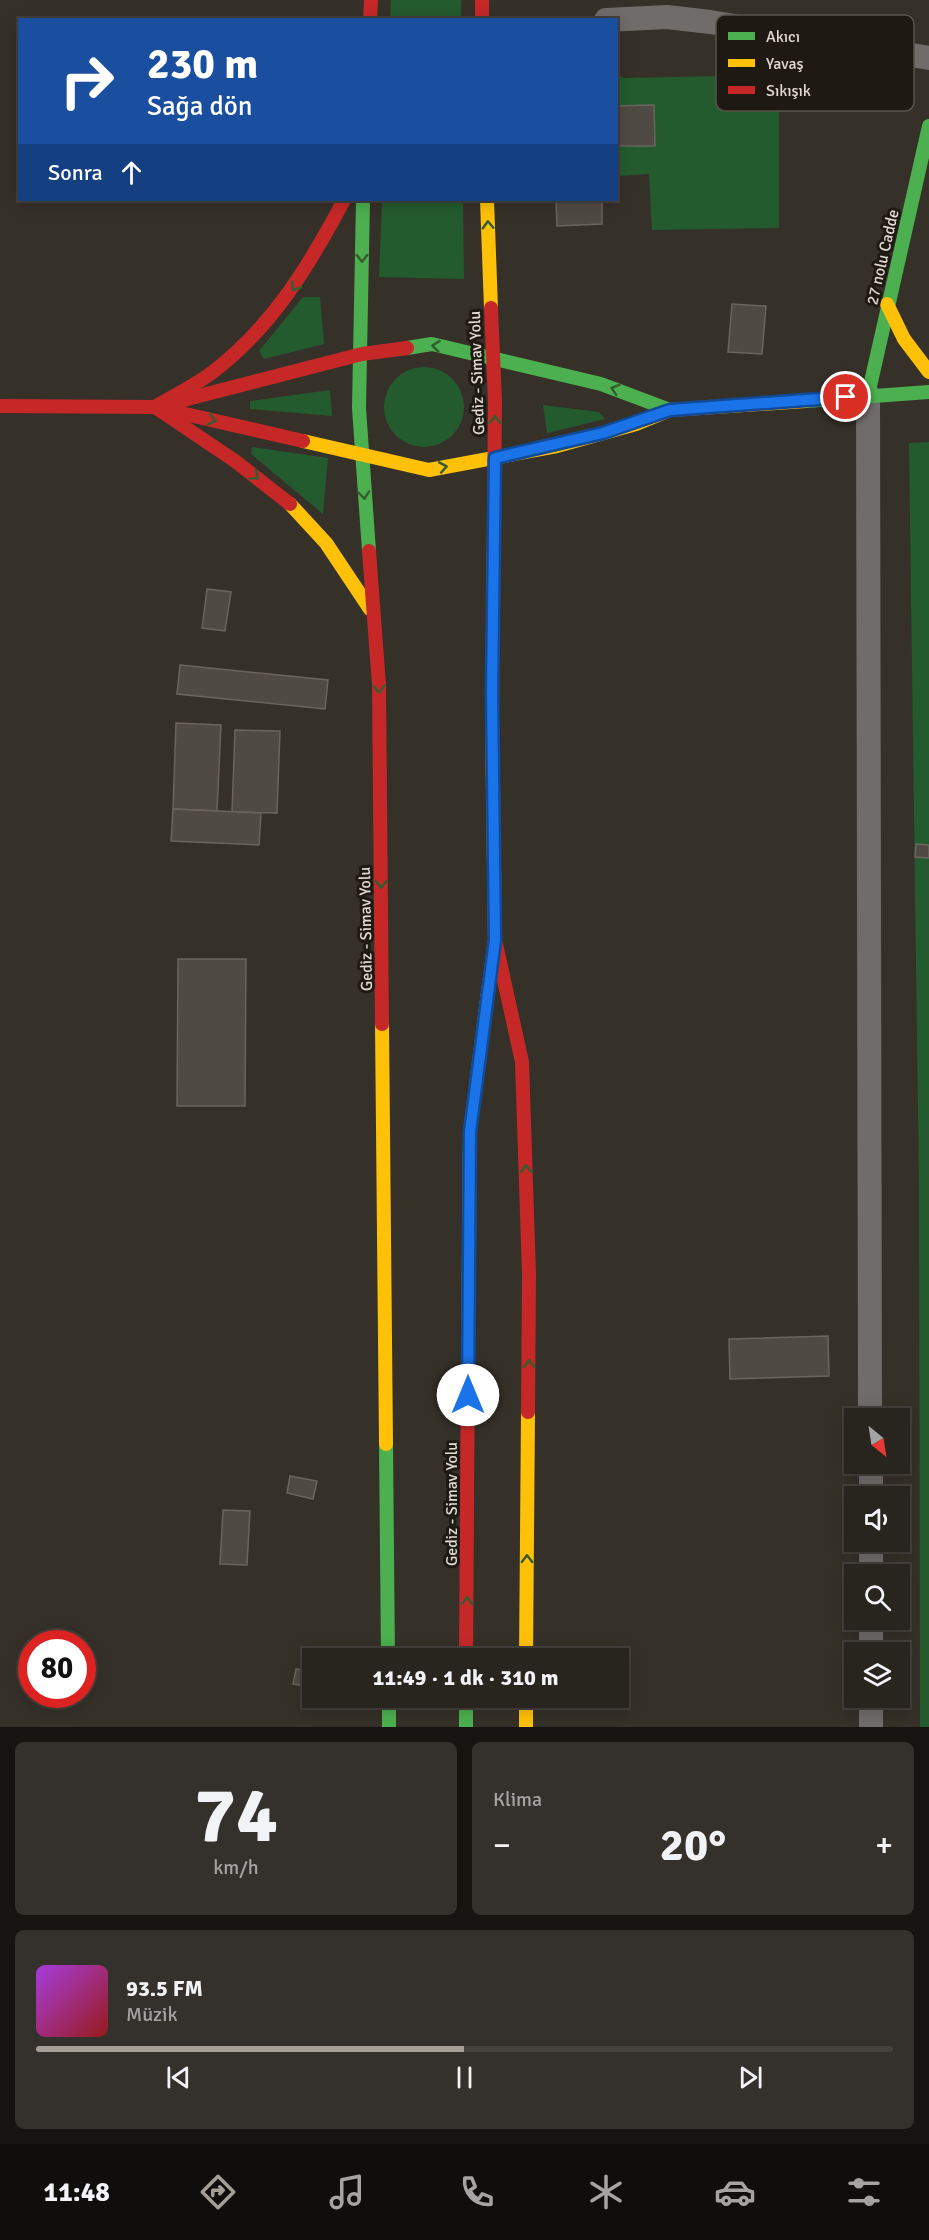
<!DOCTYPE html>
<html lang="tr">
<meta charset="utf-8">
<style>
:root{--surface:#28241e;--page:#34302b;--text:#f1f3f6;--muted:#a5a4a4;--line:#44413c;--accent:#a49e96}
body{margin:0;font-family:Signika,sans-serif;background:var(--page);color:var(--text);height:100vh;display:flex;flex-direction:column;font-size:22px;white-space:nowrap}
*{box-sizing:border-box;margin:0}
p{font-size:20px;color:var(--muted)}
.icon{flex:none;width:33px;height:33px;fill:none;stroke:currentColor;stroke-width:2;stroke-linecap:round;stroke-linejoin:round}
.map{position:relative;height:1727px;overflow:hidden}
.drawer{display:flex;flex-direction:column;gap:15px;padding:15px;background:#161410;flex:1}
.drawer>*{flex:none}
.banner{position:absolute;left:18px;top:18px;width:600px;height:183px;border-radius:0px;box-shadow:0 3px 15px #0003,0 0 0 2px var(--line);background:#1a4fa0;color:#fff;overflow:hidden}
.needle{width:39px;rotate:150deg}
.buttons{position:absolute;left:844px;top:1408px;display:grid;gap:12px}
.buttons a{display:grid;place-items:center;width:66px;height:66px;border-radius:0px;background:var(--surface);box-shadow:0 3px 15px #0003,0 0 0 2px var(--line);font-size:30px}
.speed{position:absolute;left:18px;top:1630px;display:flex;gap:12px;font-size:30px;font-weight:700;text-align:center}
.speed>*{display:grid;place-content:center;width:78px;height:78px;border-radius:50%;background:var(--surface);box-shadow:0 3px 15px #0003,0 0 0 2px var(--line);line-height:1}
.speed .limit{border:9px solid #d22;background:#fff;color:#111}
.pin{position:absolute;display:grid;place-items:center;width:51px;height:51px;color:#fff;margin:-26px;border:3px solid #fff;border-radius:50%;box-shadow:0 2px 6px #0007}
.me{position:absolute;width:66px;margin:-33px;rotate:0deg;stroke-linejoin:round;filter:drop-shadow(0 0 4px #0008)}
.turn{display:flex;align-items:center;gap:21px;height:126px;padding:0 30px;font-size:27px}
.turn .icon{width:78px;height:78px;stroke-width:2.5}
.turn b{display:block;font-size:42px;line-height:51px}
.then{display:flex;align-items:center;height:57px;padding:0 30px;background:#0003;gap:12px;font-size:22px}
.big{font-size:45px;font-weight:700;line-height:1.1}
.drawer .card{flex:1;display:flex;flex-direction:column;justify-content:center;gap:9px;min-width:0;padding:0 21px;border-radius:9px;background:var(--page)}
.drawer .dial{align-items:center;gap:0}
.dial b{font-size:78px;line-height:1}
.song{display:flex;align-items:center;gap:18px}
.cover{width:72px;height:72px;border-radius:9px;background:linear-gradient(135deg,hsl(280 70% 55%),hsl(0 70% 35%))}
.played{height:6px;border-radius:3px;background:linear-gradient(90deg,var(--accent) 50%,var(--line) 50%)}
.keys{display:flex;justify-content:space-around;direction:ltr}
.heat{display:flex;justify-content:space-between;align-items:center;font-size:33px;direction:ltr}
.drawer .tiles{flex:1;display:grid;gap:15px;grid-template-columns:1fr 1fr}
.card:last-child{grid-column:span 2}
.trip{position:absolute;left:302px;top:1648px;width:327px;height:60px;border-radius:0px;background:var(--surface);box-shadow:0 3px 15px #0003,0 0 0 2px var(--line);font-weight:700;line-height:60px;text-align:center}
.tabs{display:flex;height:96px;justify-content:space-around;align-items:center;background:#100e0c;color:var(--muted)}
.tabs .icon{width:42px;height:42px}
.tabs .active{color:var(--accent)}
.tabs b{font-size:27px;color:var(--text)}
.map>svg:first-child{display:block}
.green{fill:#245b2e}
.building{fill:#4f4a43;stroke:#6a655e;stroke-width:1.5}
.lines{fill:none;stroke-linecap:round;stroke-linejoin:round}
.street{stroke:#706c6a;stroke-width:24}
.fast{stroke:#4caf50;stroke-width:14}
.slow{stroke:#ffc107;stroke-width:14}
.jam{stroke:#c62828;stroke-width:14}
.oneway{stroke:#335d2e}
.route-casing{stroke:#114b97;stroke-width:15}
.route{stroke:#1a73e8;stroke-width:10}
.labels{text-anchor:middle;stroke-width:6;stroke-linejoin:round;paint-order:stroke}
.street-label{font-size:16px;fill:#e0dad1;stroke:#1e1a13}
.key{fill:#1e1a13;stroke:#58544c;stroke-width:1.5}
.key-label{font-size:16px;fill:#e0dad1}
</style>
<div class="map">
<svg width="929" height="1727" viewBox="0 0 929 1727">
<rect width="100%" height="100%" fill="#353028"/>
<!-- green -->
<g class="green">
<path d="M391,0h70v19h-71z"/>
<path d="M617,75l7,3 155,-3v153l-127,2 -3,-56 -32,2z"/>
<path d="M382,200h81l1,79 -85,-2z"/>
<path d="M303,297h17l4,47 -60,15 -5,-8z"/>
<circle cx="424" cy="407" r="40"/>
<path d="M330,390l2,26 -82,-7v-8z"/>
<path d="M543,405l56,7 6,7 -58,14z"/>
<path d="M929,442v1285h-9l-1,-541 -10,-743z"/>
<path d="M252,447l76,11 -5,56 -72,-60z"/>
</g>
<!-- building -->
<g class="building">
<path d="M654,105l1,41h-39v-40z"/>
<path d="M556,200h46v24l-45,2z"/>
<path d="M732,304l34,2 -4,48 -34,-2z"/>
<path d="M207,589l24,3 -6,39 -23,-3z"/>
<path d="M180,665l148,15 -3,29 -148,-15z"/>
<path d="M176,723l45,2 -4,86 -44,-2z"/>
<path d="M235,730l45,1 -3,82 -45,-1z"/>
<path d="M173,809l88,4 -2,32 -88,-4z"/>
<path d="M916,844l13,1v13l-14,-1z"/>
<path d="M178,959h68l-1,147h-68z"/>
<path d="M828,1336l1,40 -99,3 -1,-40z"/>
<path d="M290,1476l27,5 -4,18 -26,-6z"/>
<path d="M223,1510l27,1 -3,54 -27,-1z"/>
<path d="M296,1669l11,2 -3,15 -11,-2z"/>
</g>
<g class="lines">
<!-- street -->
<g class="street">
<path d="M606,20l61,-3 43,5 219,36"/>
<path d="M868,395l2,1024"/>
<path d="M871,1464v33"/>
<path d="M871,1542v33"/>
<path d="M871,1620v33"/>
<path d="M871,1698v29"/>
</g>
<!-- fast -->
<g class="fast">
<path d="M363,200l-4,208 10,143"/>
<path d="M407,348l25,-4 169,40 69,26"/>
<path d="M868,395l61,-269"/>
<path d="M806,401l123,-9"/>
<path d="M468,1356l2,-224 14,-109"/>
<path d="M386,1444l2,215"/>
<path d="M389,1698v29"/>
<path d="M466,1698v29"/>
</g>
<!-- slow -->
<g class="slow">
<path d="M487,200l4,108"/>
<path d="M887,304l17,35 25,33"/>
<path d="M303,441l126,29 128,-24 79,-22 34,-14 136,-9"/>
<path d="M290,504l36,39 44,66"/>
<path d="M484,1023l11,-83 -3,-223"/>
<path d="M382,1024l4,420"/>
<path d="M526,1659l2,-247"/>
<path d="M526,1698v29"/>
</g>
<!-- jam -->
<g class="jam">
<path d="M482,0v20"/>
<path d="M370,20l1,-20"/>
<path d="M491,308l4,94 -3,315"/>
<path d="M168,404l194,-50 45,-6"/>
<path d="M0,406l155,1 148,34"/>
<path d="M290,504l-55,-43 -80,-54c20,-12 41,-22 59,-36 59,-45 96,-107 130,-171"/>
<path d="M369,551l10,134 3,339"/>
<path d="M496,944l26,118 7,212 -1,138"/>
<path d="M466,1659l2,-303"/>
</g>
</g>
<!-- one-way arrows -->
<defs><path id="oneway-chevron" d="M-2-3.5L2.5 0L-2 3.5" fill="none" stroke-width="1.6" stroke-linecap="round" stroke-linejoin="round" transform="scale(1.5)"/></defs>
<g class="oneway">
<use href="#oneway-chevron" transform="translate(488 225) rotate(-92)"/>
<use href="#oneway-chevron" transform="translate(362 258) rotate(90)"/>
<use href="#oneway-chevron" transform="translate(295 287) rotate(123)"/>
<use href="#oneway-chevron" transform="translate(436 346) rotate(-174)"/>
<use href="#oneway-chevron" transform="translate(615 389) rotate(-162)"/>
<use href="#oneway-chevron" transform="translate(212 420) rotate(13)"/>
<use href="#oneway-chevron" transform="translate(495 420) rotate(-90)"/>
<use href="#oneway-chevron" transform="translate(443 467) rotate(-10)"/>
<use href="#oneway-chevron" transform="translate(255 476) rotate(37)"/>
<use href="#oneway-chevron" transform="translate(364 495) rotate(85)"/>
<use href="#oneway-chevron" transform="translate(379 689) rotate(88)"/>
<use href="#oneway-chevron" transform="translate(381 884) rotate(89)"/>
<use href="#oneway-chevron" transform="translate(526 1169) rotate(-92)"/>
<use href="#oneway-chevron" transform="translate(529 1364) rotate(-90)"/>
<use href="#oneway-chevron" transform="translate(527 1559) rotate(-90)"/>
<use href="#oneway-chevron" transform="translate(467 1601) rotate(-90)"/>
</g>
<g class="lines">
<!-- route casing -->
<g class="route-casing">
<path id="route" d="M468,1395l2,-263 25,-192 -3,-248 3,-234 108,-25 67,-23 176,-13"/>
</g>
<!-- route -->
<use href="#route" class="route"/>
</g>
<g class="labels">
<!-- street labels -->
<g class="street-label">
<text transform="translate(882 257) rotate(-77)" y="6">27 nolu Cadde</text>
<text transform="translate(476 373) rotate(-92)" y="6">Gediz - Simav Yolu</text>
<text transform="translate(365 929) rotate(-91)" y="6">Gediz - Simav Yolu</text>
<text transform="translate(451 1504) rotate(-90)" y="6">Gediz - Simav Yolu</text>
</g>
</g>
<!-- legend -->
<rect x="716" y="15" width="198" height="96" rx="9" class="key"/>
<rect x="728" y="32" width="27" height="8" fill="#4caf50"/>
<rect x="728" y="59" width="27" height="8" fill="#ffc107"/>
<rect x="728" y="86" width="27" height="8" fill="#c62828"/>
<g class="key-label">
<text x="766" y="42">Akıcı</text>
<text x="766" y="69">Yavaş</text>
<text x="766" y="96">Sıkışık</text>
</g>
</svg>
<div class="buttons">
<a><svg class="needle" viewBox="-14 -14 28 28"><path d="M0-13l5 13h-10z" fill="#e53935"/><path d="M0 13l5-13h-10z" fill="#a5a4a4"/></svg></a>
<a><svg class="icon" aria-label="sound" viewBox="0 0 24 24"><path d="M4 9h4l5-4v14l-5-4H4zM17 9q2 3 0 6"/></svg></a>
<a><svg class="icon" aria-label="search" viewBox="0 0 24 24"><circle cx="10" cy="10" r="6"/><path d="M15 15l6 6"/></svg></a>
<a><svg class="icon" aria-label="layers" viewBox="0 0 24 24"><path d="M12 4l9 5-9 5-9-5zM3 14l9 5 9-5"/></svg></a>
</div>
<div class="speed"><div class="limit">80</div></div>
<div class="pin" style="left:846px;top:397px;background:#d93025"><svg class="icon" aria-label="arrive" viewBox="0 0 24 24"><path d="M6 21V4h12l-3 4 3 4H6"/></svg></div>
<svg class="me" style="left:468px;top:1395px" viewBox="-20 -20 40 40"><circle r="19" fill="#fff"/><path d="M0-13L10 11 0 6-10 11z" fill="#1a73e8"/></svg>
<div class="trip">11:49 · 1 dk · 310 m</div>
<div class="banner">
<div class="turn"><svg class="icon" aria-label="right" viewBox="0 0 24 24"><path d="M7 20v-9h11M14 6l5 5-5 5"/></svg><div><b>230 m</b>Sağa dön</div></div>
<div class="then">Sonra<svg class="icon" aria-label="ahead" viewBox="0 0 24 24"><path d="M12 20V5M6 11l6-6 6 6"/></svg></div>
</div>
</div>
<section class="drawer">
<div class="tiles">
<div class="card dial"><b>74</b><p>km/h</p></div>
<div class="card"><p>Klima</p>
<div class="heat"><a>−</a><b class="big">20°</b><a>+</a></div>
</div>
<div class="card">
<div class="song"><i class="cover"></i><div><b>93.5 FM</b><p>Müzik</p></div></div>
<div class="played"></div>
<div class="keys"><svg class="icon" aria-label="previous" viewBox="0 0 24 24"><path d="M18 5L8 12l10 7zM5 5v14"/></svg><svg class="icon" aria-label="pause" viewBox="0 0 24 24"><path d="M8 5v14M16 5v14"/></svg><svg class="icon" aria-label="next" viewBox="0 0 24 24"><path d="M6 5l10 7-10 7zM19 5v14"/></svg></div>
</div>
</div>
</section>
<nav class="tabs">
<b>11:48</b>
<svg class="icon active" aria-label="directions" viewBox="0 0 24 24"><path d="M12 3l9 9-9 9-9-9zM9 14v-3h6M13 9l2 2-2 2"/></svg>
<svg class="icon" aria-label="music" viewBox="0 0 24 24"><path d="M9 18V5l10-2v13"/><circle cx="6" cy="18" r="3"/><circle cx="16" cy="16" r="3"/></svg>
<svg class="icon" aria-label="phone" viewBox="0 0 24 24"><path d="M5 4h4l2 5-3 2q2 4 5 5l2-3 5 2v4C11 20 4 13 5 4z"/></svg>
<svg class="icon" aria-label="climate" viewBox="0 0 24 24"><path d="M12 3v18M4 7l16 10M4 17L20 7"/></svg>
<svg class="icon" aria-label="car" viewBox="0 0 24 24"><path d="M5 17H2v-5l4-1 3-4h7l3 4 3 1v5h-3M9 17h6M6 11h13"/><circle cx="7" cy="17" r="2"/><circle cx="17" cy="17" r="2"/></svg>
<svg class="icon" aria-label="filters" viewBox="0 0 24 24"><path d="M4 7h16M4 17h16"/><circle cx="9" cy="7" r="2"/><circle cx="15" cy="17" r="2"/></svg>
</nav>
